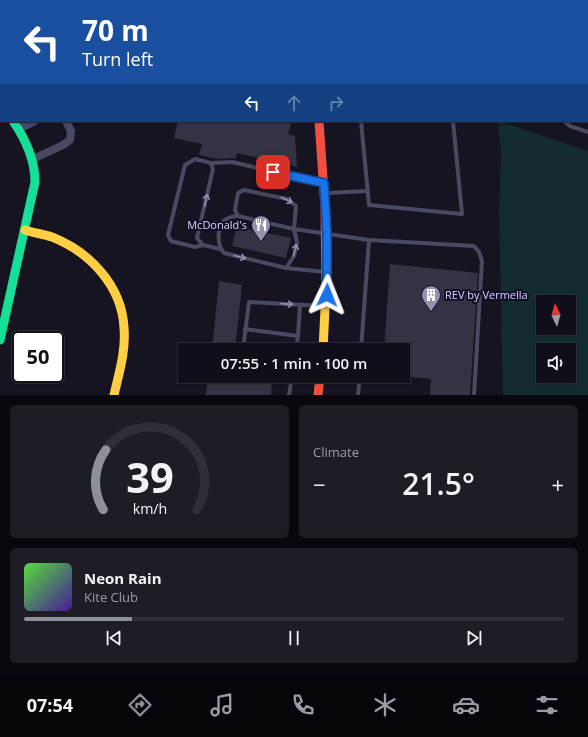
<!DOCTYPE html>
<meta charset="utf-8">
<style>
:root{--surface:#100f19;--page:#1e1d26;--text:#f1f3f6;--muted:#9c9ca2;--line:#302f38;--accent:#8c9099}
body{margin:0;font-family:"Open Sans",sans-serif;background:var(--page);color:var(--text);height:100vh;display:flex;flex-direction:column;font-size:15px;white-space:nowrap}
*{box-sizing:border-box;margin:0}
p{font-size:13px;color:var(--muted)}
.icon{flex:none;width:22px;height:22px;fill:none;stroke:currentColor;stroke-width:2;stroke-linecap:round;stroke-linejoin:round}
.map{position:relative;height:395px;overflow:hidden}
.panel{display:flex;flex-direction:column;gap:10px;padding:10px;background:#09080e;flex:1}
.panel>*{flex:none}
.top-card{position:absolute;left:0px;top:0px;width:588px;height:122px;box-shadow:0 1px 3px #0004,0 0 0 1px var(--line);background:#1a4fa0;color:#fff;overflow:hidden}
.needle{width:26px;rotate:355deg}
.controls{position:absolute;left:536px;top:295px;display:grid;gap:8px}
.controls a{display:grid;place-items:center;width:40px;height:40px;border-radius:0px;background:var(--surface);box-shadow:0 1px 3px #0004,0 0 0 1px var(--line);font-size:20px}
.speed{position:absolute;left:12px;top:331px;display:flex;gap:8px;font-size:20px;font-weight:700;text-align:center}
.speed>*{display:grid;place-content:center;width:52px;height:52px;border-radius:50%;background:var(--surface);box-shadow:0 1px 3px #0004,0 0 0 1px var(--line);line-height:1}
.speed .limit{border:2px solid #111;border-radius:6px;background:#fff;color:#111}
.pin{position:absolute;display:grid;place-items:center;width:34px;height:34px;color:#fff;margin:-17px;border-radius:8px;box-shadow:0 2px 6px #0006}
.me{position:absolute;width:44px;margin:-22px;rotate:2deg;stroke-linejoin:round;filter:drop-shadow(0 0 3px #0008)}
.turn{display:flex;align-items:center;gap:14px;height:84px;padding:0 16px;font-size:18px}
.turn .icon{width:52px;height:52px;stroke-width:2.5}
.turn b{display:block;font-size:28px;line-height:34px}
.lanes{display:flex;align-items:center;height:38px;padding:0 16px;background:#0003;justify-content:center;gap:20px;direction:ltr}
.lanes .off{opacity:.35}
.big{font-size:30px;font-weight:600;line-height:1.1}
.panel .card{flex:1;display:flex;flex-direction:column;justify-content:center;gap:6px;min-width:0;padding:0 14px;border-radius:6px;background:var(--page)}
.panel .dial{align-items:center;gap:0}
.dial svg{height:104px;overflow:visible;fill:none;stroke:var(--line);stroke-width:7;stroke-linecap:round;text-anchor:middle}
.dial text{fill:var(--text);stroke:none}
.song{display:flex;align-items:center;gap:12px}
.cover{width:48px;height:48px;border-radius:6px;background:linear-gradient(135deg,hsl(110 70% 55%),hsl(260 70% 35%))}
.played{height:4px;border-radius:2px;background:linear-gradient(90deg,var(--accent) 20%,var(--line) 20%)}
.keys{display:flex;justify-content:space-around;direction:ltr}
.heat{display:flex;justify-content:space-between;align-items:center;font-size:22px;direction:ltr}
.panel .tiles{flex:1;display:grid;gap:10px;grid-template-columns:1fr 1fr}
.card:last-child{grid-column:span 2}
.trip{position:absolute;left:178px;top:343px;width:232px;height:40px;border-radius:0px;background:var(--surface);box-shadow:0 1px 3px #0004,0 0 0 1px var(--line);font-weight:600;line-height:40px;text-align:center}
.menu{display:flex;height:64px;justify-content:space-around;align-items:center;background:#06060a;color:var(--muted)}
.menu .icon{width:28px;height:28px}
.menu .current{color:var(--accent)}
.menu b{font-size:18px;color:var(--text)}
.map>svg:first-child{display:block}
.green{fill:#132c2d;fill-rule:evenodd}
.building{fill:#343243}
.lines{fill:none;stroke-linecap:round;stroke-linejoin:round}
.lane{stroke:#4a4962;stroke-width:4}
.street{stroke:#4a4962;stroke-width:8}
.fast{stroke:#16e098;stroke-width:9}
.slow{stroke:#ffcf43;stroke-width:9}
.jam{stroke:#f24e42;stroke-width:9}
.oneway{stroke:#928eb0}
.route-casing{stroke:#114b97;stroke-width:10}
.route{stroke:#1a73e8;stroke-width:7}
.labels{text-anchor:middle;stroke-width:4;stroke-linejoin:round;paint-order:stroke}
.poi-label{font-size:11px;fill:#d9d4ff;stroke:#130f26;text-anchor:end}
</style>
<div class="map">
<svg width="588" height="395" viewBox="0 0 588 395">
<rect width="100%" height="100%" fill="#161421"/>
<!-- green -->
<g class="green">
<path d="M0,0h194v1h-193v2z"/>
<path d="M498,121l90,30v244h-85l-4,-185 2,-56zM543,302h26v26h-26zM543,350h26v26h-26z"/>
</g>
<!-- building -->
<g class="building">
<path d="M178,121h114l-4,13 7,2 2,31 -60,-14 -1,5 -19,1 -18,-4 3,-11 -28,-6z"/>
<path d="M237,227l54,11 -5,20 -54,-12z"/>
<path d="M390,264l88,9 -8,122h-40l1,-16 -28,-3v-26h-19z"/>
<path d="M219,281l23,4 -7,65h-23z"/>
<path d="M208,376h45l19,5 -1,14h-65z"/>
</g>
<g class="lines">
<!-- lane -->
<g class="lane">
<path d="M510,1v-1"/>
<path d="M361,121l8,84 93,9 -9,-93"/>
<path d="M564,121l6,5 18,6"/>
<path d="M211,163l21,-1 90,21"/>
<path d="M326,193l42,-2"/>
<path d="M238,216c-4,0 -8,1 -12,3 -10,7 -9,26 -2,34l62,15 39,4"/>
<path d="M203,245l-8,2 -24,-6 -3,-6 17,-70 10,-6 16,4 2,6 -16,69 6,7 17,4"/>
<path d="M286,268l8,-12 3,-14 -3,-13 2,-23 -9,-7 -43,-9 -6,3 -3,17 3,6 56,13 75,11 105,6 5,6 3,9 -8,134"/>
<path d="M245,329l53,7 -2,14"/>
<path d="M298,336l2,-31"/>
<path d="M243,350l6,-48 74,4"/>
<path d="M361,350l8,-110"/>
<path d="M289,395l3,-19"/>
<path d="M358,395l2,-19"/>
</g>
<!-- street -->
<g class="street">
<path d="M0,107l1,1"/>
<path d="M19,129l16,-8"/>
<path d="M33,159l30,-14 7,-5 1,-9 -5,-10"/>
</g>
<!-- fast -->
<path class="fast" d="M0,340l35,-158c0,-23 -9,-42 -22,-61"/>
<!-- slow -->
<g class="slow">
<path d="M25,230c9,3 18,4 27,7 38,15 70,49 72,91 2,23 -5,45 -10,67"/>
<path d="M323,350l3,-62"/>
</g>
<!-- jam -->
<g class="jam">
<path d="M294,0v1"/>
<path d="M319,121l6,86 1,81"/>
<path d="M318,395l2,-19"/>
</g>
</g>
<!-- one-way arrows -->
<defs><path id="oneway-shaft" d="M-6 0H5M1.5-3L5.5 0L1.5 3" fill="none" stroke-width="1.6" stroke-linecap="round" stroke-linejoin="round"/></defs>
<g class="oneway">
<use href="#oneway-shaft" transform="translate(206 200) rotate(-77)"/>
<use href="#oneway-shaft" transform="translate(287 200) rotate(24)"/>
<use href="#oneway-shaft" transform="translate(295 250) rotate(-75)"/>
<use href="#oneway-shaft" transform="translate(240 257) rotate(14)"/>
<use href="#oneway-shaft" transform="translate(287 304) rotate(4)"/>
</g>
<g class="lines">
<!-- route casing -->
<g class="route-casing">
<path id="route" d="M273,172l51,11 3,51v61"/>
</g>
<!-- route -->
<use href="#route" class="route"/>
</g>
<!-- icons -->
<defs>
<g id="restaurant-pin" transform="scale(1)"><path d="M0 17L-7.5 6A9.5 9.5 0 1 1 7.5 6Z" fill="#9591b1" stroke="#130f26"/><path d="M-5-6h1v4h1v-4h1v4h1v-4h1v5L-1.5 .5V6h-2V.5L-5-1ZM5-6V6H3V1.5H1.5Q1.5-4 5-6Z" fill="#fff"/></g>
<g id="building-pin" transform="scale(1)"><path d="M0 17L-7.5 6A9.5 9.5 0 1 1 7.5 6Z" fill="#9591b1" stroke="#130f26"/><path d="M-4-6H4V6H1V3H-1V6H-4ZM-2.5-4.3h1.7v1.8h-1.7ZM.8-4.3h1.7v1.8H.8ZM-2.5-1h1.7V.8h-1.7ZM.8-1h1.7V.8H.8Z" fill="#fff"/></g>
</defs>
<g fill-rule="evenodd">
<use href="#restaurant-pin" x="261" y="225"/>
<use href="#building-pin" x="431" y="295"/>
</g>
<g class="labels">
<!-- poi labels -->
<g class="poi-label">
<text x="247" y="229">McDonald's</text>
<text x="445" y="299" text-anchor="start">REV by Vermella</text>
</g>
</g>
</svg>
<div class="controls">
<a><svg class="needle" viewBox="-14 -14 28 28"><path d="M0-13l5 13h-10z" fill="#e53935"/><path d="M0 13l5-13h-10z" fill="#9c9ca2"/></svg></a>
<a><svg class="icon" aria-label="sound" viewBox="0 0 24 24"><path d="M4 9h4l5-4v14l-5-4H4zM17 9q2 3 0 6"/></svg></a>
</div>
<div class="speed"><div class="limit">50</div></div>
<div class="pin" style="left:273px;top:172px;background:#d93025"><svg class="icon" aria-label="arrive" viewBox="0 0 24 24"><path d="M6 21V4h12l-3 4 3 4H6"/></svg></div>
<svg class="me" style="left:327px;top:295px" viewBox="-20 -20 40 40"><path d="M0-17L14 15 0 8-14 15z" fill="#1a73e8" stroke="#fff" stroke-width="4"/></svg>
<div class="trip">07:55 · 1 min · 100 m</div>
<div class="top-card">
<div class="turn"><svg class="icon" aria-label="left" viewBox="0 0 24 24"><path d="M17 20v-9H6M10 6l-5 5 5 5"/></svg><div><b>70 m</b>Turn left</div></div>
<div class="lanes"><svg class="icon" aria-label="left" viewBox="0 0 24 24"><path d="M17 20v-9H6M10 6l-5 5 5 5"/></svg><svg class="icon off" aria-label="ahead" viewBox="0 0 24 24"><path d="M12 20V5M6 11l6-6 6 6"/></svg><svg class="icon off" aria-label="right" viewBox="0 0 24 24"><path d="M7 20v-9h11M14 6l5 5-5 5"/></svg></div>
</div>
</div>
<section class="panel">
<div class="tiles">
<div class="card dial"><svg viewBox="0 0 100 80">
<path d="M14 69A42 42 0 1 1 86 69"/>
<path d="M14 69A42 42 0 0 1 16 23" stroke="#8c9099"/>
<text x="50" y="56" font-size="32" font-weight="700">39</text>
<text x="50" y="72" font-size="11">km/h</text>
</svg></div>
<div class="card"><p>Climate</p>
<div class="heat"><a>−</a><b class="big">21.5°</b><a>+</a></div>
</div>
<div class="card">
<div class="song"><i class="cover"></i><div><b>Neon Rain</b><p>Kite Club</p></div></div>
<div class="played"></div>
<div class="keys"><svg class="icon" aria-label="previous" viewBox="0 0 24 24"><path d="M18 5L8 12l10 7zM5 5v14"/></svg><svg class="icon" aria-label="pause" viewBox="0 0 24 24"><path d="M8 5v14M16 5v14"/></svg><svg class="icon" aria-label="next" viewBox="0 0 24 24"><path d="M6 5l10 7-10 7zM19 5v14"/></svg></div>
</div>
</div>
</section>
<nav class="menu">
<b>07:54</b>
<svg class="icon current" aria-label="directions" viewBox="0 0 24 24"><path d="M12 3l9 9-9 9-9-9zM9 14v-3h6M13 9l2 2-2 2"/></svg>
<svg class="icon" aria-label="music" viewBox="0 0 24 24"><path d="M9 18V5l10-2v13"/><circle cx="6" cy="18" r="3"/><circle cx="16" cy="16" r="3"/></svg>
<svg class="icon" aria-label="phone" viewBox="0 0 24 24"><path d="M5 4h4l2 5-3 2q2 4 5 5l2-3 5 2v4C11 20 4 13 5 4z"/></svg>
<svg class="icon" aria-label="climate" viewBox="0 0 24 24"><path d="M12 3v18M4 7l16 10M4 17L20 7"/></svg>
<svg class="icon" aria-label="car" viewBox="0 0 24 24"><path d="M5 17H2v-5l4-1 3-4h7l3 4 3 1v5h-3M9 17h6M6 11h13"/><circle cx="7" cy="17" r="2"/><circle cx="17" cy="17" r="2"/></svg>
<svg class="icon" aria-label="filters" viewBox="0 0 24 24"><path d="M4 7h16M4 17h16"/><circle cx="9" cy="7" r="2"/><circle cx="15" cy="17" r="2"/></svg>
</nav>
